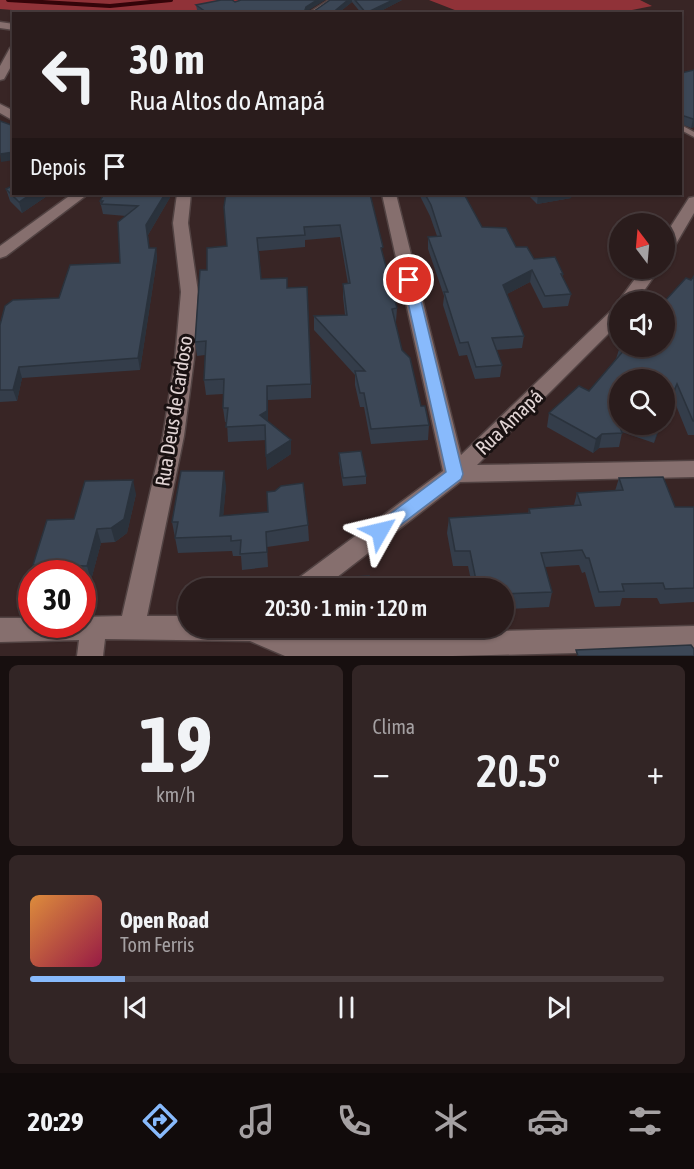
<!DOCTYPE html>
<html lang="pt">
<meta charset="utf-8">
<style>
:root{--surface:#2a1c1c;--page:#322525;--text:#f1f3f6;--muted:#a5a1a3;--line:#463a3b;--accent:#88bafc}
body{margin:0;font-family:"Asap Condensed",sans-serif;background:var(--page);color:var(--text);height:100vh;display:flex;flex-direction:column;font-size:22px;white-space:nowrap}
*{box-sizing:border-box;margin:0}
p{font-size:20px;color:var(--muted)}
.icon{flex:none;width:33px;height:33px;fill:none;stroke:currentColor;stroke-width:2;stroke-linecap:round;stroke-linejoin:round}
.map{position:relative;height:656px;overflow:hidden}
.side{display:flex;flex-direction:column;gap:9px;padding:9px;background:#170f0f;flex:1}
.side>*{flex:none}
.top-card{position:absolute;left:12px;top:12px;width:670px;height:183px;border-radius:0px;box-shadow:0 2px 4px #0004,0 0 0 2px var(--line);background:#2a1c1c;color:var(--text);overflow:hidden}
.needle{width:39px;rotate:344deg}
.controls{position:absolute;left:609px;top:213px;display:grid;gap:12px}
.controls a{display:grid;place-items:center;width:66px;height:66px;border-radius:50%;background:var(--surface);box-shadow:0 2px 4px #0004,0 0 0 2px var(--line);font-size:30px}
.speed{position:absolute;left:18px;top:560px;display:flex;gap:12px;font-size:30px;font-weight:700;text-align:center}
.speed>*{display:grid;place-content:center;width:78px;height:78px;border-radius:50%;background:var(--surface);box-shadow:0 2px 4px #0004,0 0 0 2px var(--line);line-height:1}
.speed .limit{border:9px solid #d22;background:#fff;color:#111}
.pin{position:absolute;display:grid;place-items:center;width:51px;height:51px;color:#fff;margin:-26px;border:3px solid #fff;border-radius:50%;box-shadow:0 2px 6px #0007}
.me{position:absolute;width:66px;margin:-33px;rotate:53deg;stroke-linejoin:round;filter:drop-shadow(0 0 4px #0008)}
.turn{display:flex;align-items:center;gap:21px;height:126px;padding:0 18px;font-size:27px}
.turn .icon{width:78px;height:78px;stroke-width:2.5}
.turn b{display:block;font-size:42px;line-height:51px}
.then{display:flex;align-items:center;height:57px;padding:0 18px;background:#0003;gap:12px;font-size:22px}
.big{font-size:45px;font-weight:600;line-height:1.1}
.side .card{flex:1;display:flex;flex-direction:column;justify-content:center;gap:9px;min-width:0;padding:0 21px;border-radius:9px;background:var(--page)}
.side .dial{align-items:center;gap:0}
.dial b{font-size:78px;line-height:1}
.song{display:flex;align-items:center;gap:18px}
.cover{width:72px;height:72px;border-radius:9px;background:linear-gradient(135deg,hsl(30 70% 55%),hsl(340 70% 35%))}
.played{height:6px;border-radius:3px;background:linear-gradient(90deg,var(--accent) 15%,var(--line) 15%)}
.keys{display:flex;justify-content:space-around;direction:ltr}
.heat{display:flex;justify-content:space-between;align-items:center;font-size:33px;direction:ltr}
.side .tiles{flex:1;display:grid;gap:9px;grid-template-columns:1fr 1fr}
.card:last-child{grid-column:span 2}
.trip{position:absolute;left:178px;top:578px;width:336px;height:60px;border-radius:30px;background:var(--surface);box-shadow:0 2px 4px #0004,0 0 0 2px var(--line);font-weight:600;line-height:60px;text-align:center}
.tabs{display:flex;height:96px;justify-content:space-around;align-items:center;background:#110b0b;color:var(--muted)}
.tabs .icon{width:42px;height:42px}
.tabs .active{color:var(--accent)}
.tabs b{font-size:27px;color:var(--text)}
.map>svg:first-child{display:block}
.forest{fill:#903238}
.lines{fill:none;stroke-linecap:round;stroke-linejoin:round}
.stream{stroke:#340409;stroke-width:4}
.lane-casing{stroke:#514242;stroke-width:3}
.street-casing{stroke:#514242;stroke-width:3}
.lane{fill:#866f6e;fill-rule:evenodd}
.street{fill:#866f6e;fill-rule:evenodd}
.wall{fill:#343d4a}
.shaded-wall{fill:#2a323c}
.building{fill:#3c4756;stroke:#2a323c;stroke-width:1.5}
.route{fill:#88bafc;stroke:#5879a4;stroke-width:1.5}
.labels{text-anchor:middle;stroke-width:6;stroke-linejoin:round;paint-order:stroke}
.street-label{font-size:20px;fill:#e2d5d5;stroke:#191111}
</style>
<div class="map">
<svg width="694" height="656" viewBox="0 0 694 656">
<rect width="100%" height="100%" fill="#382525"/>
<!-- forest -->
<g class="forest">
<path d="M0,0h257l-83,14h-111l-63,-5z"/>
<path d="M429,0h211l12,6 -40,8h-147z"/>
</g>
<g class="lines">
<!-- stream -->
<path class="stream" d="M8,0l102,6 61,-6"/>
<!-- lane casing -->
<g class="lane-casing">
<g id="lane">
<path d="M329,0h5l-21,14h-6z"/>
<path d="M681,125l13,7v5l-13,-7z"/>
</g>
</g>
<!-- street casing -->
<g class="street-casing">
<g id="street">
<path d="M0,22l14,2v6l-14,-2z"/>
<path d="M14,47v14l-10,18 -4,1v-14l10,-18z"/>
<path d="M0,104l14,7v10l-14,-8z"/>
<path d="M72,194h16l-82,62 -6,2v-12z"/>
<path d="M177,194h14l-3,29 10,69 -4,67 -10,77 -37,180h42v11h86l22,9 397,-10v24l-241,6h-168l-35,-15 -145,-2 -2,17h-26l2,-16 -79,2v-24h32v6h50v-7l40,-1 41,-180 12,-77 6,-67 -8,-69z"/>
<path d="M382,194h14l65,261 153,-147 6,-1v15l-143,143 217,-4v16l-234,5 -137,106h-30l3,-8 147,-109z"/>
<path d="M694,197v16l-24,41 -6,2v-19l25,-39z"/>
<path d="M643,268h17l-24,34h-16v2l-2,-2z"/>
</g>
</g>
<!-- lane -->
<use href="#lane" class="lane"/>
<!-- street -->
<use href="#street" class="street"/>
</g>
<!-- wall -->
<g class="wall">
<path d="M241,0h84l-17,10 6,1 16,-11h72l-27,14h-13l-10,-12 -15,12h-135l-5,-4 -1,-5 39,-3z"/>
<path d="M694,70v57l-3,1 -10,-4v-51z"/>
<path d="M6,189l8,5h36l-28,19 -12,-12z"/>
<path d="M103,194h69l-24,41 1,13h7l1,11 -17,111 -118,8 -5,23 -17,1v-77l59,-27 61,-35 6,-47 -23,-2 -3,-13z"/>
<path d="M370,194l13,61 14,53 -1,14h-1l7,28 19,56 8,19 -1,15 -57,4 -7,-37h-4l-5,-22v-10l-41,-45v-14l31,-1 -2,-18v-13h5l-8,-47 -35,3v7l-46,4 2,28 26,9 24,96v14l-43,2v21l23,33 -24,16 -1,-30 -38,2 -1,-20h-2l-2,-14v-14l-17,1 -2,-15 1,-25 -8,1 -2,-14 12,-72 20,-24z"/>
<path d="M419,194h45l18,33 52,32 29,15 -1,4 9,16 -3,12 -25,2 -13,-26 -23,12 17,42 -2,12 -26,2 6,15 -2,12 -25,2 -8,-24 -8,1 -16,-51 1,-9 -16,-47v-12l9,-1 -7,-20z"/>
<path d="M527,194h45l-1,4 -34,6z"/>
<path d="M694,276v159h-6l-15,-37 -53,-18v44h41l-7,19 -32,-11v1l-3,14 -20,1 -6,5 -46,-26 2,-14 40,-22 27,-32 4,-13h44l27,-66z"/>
<path d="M339,453l27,23v8l-23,2 -4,-25z"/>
<path d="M619,478l56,29h19v95l-34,2 -3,-6h-35l-2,8 -25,1 -10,-35 -3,1 -3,-8 -34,2 7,25 -3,15 -41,2 -2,16h-2v-37l-32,-3 -4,-19h-15l-6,-33 2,-15 79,-4 1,-5 45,-4 3,-12 38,-2z"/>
<path d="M226,486l-3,30 85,9 1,16 -42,6 1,20 -26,3 -1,-14h-8l-1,-5 -54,2 -6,-31z"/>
<path d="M136,494l-9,39 -12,9 -14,1 -10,37h-9v-7h-46l-3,-8z"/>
<path d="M313,627h65v3l-60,2z"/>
</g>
<!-- shaded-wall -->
<g class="shaded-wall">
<path d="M317,0h8l-19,12v2v-7z"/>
<path d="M348,0h4v2l-15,12h-6z"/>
<path d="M393,0h9l-27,14h-9z"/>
<path d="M693,119h1v8l-3,1z"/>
<path d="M14,152v8l-13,2 -1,-8z"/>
<path d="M31,194h19l-28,19 -3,-11z"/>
<path d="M165,194h7l-24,41 3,24 -5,-34z"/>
<path d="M538,194h34l-1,4 -34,6z"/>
<path d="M156,248l1,11 -17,111 -2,-12z"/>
<path d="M532,270l-2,12 -29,15 2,-12z"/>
<path d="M19,367l3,11 -5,23 -4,-11z"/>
<path d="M677,384l-4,14 -9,19v-3z"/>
<path d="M267,386l1,14v26l-8,-11z"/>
<path d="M660,424h1l-7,19 4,-14z"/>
<path d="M602,434l-3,14 -6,5 3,-14z"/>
<path d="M291,440v14l-24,16 -1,-14z"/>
<path d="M224,471l2,15 -4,45 -2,-15z"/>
<path d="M133,480l3,14 -9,39 -12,9 -4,-14z"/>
<path d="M97,529l4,14 -10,37 -4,-14z"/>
</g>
<!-- building -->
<g class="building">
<path d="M221,0h11l3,2 6,-2h76l-11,7 -1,3 9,1 16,-11h18l-17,14h-122l-13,-9z"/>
<path d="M355,0h38l-27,13z"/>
<path d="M694,70v49h-1l-12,-4v-42z"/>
<path d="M0,121l14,5v26l-14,2z"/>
<path d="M14,185v9h17l-12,8 -13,-13z"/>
<path d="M104,194h61l-19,31 3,23h7l-18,110 -119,9 -6,23h-13v-65l5,-19 8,-6 46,-2 11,-33 50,-2 -2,-41 20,-16 -37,-2 2,-3h-3z"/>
<path d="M226,194h144l13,53 -2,1 16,60 -5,1 10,41 8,8 11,48h4l4,19 -58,4 -7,-36h-4l-5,-22h10l-51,-55 33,-1 -4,-31 7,-1 -10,-58 -36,2 1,8 -48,3 4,41 26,-1v10l20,-1 4,97 -44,2v25l-7,4 31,25 -25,16 -1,-31 -39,2 2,-19h-5l1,-29 -20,1 2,-39 -11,1 5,-72h7v-22l20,-2 -3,-39z"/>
<path d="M425,194h39l18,33 24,1 10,19h11l7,12 21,-2 8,17h-2l10,20 -26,2 -13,-26 -29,15 21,51 -32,2 10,27 -26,2 -8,-25 -8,1 -16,-51h4l-20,-55 13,-1 -10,-31z"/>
<path d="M694,276v145h-1l-16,-37 -13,30v-34h-44v36l-4,-2 6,19 -20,1 -6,5 -47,-26 30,-27 10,5 36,-42 -5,-3h44v-44l22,-24 5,2z"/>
<path d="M645,424h15l-2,5z"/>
<path d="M361,451l5,25 -23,2 -4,-25z"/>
<path d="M181,471h43l-4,45 48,-4 -1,-20 8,-1 6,-5 22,-3 5,42 -42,7 1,20 -27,2 1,-14 -10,1v-5l-56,2 3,-16h-6z"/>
<path d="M663,477l12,30h19v81l-29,1 -2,-6 -41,1 2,7 -25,1 -10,-34h-3l-4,-8 -41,3 11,39 -47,2 3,16h-4v-22h-74l47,-3 -7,-34h-15l-6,-33 81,-5 -1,-4 52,-4 -4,-12 46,-3 -4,-12z"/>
<path d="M133,480l-9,39 -13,9 -14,1 -10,37 -54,-1 14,-45 27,-1 11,-38z"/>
<path d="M369,576l3,12h-38l19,-11z"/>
<path d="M691,645l3,4v7h-116l-2,-6z"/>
</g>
<!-- route -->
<path class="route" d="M409,276l7,4 47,194 -2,5 -75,57 -6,2 -6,-2 -3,-5 3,-5 72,-54 -43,-192z"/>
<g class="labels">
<!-- street labels -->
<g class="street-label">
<text transform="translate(174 411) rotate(-81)" y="7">Rua Deus de Cardoso</text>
<text transform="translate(509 422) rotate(-44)" y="7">Rua Amapá</text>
</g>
</g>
</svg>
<div class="controls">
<a><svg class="needle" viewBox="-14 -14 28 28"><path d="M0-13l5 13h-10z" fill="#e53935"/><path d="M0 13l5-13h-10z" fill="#a5a1a3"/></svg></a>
<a><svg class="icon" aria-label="sound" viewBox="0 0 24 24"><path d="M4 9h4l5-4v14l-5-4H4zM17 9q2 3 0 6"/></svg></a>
<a><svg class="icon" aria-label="search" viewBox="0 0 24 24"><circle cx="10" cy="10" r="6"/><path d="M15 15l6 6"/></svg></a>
</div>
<div class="speed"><div class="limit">30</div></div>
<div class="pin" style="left:409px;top:280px;background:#d93025"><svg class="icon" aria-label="arrive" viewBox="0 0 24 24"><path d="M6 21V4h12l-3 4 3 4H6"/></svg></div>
<svg class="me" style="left:380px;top:531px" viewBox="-20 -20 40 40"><path d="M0-17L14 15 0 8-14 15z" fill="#88bafc" stroke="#fff" stroke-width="4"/></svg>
<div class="trip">20:30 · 1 min · 120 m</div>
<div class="top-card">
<div class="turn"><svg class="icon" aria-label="left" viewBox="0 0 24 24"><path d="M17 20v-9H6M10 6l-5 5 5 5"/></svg><div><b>30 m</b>Rua Altos do Amapá</div></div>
<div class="then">Depois<svg class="icon" aria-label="arrive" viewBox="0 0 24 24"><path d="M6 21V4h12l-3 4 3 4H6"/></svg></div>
</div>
</div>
<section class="side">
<div class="tiles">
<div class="card dial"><b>19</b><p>km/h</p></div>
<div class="card"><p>Clima</p>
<div class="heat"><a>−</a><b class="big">20.5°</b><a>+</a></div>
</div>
<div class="card">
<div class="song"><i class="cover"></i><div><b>Open Road</b><p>Tom Ferris</p></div></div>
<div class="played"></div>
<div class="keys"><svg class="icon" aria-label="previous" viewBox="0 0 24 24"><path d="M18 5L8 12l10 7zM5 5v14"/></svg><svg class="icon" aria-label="pause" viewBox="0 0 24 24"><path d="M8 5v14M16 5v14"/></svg><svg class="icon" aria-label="next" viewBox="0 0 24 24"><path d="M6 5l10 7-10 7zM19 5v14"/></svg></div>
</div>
</div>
</section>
<nav class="tabs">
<b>20:29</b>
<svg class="icon active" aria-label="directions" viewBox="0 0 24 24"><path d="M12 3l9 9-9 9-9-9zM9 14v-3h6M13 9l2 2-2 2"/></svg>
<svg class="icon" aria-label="music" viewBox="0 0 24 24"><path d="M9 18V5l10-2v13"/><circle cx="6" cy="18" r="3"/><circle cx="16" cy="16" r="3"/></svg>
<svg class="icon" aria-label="phone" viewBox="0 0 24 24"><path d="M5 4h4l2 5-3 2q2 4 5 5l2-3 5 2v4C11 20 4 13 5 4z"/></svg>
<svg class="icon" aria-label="climate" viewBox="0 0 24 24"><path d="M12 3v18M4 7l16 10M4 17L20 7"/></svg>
<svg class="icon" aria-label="car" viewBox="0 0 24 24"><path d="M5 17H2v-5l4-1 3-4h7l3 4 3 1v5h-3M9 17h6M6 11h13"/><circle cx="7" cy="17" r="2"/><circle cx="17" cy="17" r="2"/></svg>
<svg class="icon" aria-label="filters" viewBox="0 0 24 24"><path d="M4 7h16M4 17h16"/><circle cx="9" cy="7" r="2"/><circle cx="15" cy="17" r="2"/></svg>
</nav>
